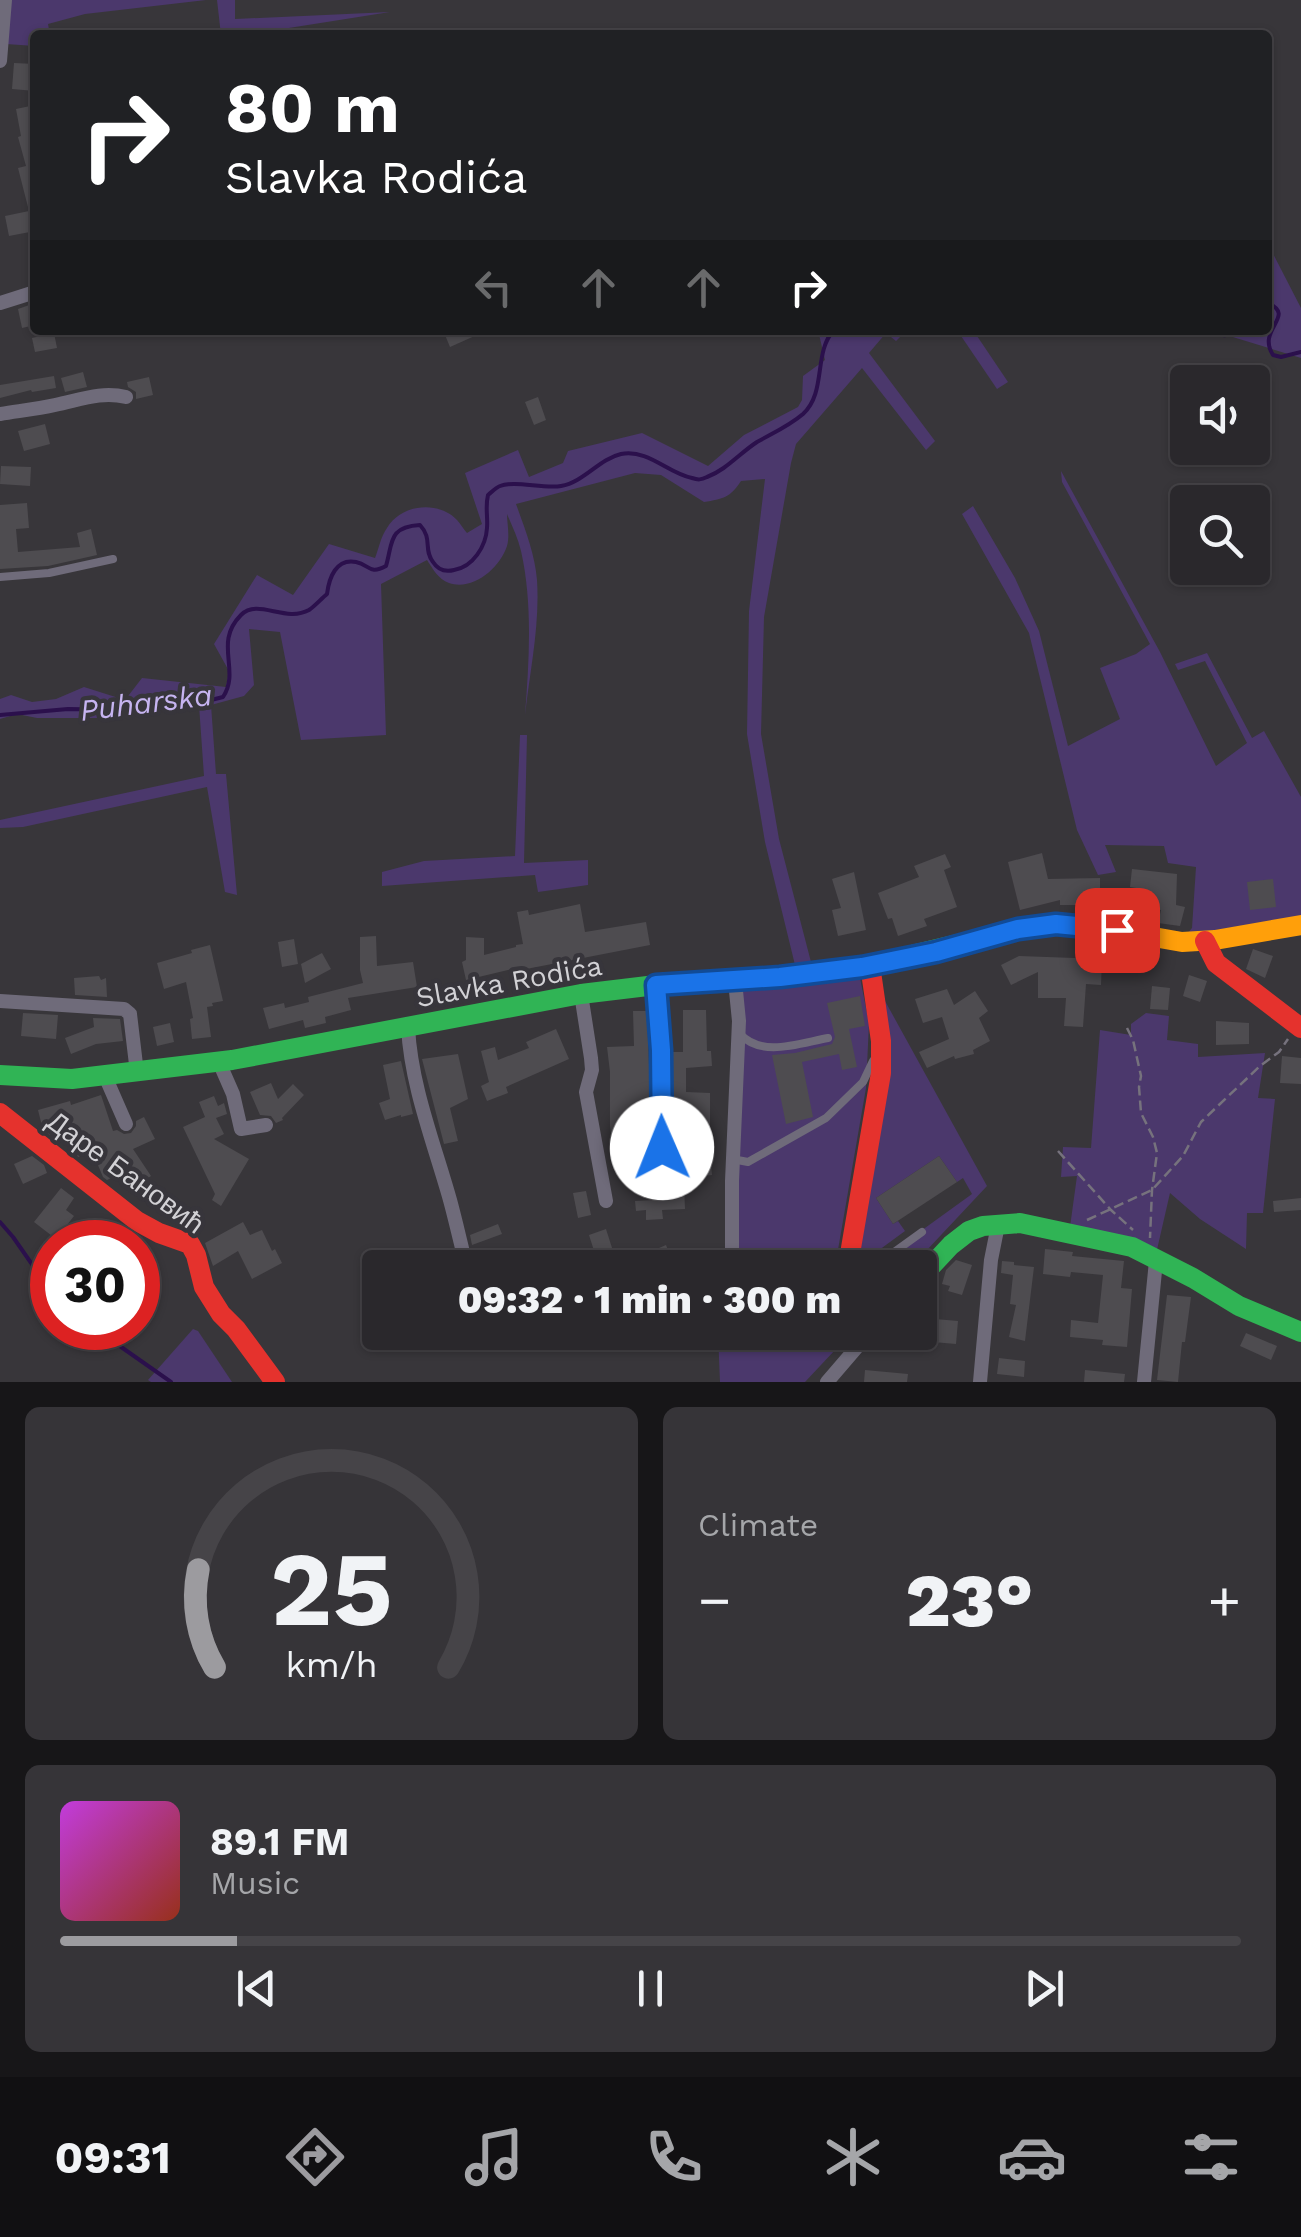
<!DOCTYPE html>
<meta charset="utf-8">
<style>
:root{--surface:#2a282c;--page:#363438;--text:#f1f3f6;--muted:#a5a6a9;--line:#464448;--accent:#9c9b9f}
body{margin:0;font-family:"Work Sans",sans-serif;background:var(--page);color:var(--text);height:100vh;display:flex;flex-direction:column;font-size:38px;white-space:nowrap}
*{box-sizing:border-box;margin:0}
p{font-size:32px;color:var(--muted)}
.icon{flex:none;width:55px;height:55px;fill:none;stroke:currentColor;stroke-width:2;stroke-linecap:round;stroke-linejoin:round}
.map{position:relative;height:1382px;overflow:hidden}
.details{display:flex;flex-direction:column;gap:25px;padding:25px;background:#171618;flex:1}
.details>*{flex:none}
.hud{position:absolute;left:30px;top:30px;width:1242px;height:305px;border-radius:10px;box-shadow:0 2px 8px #0004,0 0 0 2px var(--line);background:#202124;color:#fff;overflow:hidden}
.fabs{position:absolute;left:1170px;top:365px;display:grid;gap:20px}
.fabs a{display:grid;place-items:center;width:100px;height:100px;border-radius:10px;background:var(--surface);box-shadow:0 2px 8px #0004,0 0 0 2px var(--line);font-size:50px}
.speed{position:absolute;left:30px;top:1220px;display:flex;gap:20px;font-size:50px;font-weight:700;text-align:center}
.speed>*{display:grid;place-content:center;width:130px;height:130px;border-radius:50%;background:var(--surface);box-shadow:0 2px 8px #0004,0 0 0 2px var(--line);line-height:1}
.speed .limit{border:15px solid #d22;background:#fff;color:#111}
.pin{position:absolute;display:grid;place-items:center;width:85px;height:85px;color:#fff;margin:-42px;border-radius:20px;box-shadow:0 5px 15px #0006}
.me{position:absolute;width:110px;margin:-55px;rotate:359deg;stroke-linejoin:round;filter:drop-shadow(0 0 8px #0008)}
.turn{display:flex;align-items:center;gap:35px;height:210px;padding:0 30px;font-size:45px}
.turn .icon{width:130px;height:130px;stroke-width:2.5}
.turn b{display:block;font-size:70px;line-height:85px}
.lanes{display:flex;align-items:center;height:95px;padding:0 30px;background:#0003;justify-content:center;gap:50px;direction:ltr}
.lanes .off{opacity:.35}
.big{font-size:75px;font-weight:800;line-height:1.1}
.details .widget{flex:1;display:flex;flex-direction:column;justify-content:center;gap:15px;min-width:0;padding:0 35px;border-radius:15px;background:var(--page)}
.details .dial{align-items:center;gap:0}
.dial svg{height:260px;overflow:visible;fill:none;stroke:var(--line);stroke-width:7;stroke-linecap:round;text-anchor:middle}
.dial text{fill:var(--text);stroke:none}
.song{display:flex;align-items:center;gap:30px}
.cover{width:120px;height:120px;border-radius:15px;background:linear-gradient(135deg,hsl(290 70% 55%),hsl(10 70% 35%))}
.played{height:10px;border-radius:5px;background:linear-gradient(90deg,var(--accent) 15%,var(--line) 15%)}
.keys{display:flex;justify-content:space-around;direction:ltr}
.heat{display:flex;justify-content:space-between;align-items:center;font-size:55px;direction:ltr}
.details .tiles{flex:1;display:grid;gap:25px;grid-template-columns:1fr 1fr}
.widget:last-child{grid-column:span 2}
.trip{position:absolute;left:362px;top:1250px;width:575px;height:100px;border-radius:10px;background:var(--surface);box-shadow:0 2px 8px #0004,0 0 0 2px var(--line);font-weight:800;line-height:100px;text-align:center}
.dock{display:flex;height:160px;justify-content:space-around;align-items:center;background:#111012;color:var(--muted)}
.dock .icon{width:70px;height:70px}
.dock .current{color:var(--accent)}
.dock b{font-size:45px;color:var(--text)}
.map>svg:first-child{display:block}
.green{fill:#4b386c}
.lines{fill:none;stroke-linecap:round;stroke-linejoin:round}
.stream{stroke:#2b104c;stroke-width:4}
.building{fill:#4e4c50}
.path{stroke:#76727d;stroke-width:2.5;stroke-dasharray:10 5;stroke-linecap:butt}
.lane{stroke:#6f6b7a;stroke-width:8}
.street{stroke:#6f6b7a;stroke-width:14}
.fast{stroke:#30b455;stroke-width:20}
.slow{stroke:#ff9f0a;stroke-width:20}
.jam{stroke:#e5322d;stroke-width:20}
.route-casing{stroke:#114b97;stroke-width:25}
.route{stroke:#1a73e8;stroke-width:18}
.labels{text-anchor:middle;stroke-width:9;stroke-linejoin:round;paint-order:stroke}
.street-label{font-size:28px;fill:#d2d1d5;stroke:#37353b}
.water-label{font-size:30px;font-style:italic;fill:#c6b4f0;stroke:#37353b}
</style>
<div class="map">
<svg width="1301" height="1382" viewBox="0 0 1301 1382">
<rect width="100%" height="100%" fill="#38363a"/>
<!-- green -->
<g class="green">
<path d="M9,0h197l-121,14 -37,10 2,11h-15v11l-29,-2z"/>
<path d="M217,0h18v19l155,-7 -146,23h-23z"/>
<path d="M1268,244l33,64v50l-91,-28h58z"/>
<path d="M818,330h89l-11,11 -10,-8 -17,20 66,88 -9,9 -64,-82 -66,76 -5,19 -27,154 -3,117 18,105 32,123 -16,3 -30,-123 -18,-108 2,-123 16,-132 -24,2c-10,16 -18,18 -37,21l-43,-27 -26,-2 -119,31c9,25 19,50 21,76 3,45 -7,91 -12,135 4,-54 8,-111 -4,-164 -3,-13 -9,-25 -14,-37 0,9 3,22 0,32 -7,22 -34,45 -58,37 -11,-4 -16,-14 -22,-23l-46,24 5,151 -85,5 -21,-108 -31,-3 5,56 -10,11 -33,9 5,69h10l11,121 -12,-3 -18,-105 -184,40 -23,1v-8l204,-44 -5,-71 -42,-2 -28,15h-92l-20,-4 -17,5v-20l11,-4 21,7 24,-3 28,-12 41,13 17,-22 84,9 3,-16 -15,-27 43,-69 36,20 36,-51 46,14c4,-10 6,-22 12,-30 14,-24 51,-28 70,-8 4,4 6,9 10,13l15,-9 -17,-51 53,-23 11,27 34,-14 5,-12 74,-18 66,33 36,-31 54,-28 4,-7 1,-24 22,-16z"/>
<path d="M957,330h16l35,52 -11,7z"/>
<path d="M1061,471l99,181 56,114 31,-23 -42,-82 -27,9 -3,-6 32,-11 45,85 12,-7 37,66v119l-115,19 6,-7 4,-61 -28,-4 -4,-17 -59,-1 11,27 -18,3 -21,-45 -48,-197 -67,-119 11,-8 42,72 24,53 29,115 52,-27 -20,-51 36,-14 14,-10 -88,-162z"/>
<path d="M520,735h7l-3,128 64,-3v25l-50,7 -3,-17 -153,11v-14l42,-11 91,-5z"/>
<path d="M860,978l9,45 -3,65 -31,179 -100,1 2,-277z"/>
<path d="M874,981l113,205 -76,81h-40l101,-73 -9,-16 -6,4 -18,-26 -63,42 17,26 5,-3 7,10 -30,22 -15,5 -7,-16 32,-172z"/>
<path d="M1146,1013l23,3 -2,24 31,4v13l67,-4 -7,45 17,1 -12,114h-16l-1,36 -46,-30 -30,-26 -14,61 -86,-27 7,-51 -16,1 2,-30 28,1 9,-118 31,5v-11z"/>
<path d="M193,1329l5,2 34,51h-81l-3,-2z"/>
<path d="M718,1333h14c23,35 38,2 62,0 19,-3 39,0 57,0l-46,49h-85z"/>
</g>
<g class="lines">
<!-- stream -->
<g class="stream">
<path d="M1268,303c29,13 -12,26 5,52l8,2 20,-5"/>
<path d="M1211,330c9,7 18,7 27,0"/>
<path d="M0,715l68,-6 56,1 17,-4 14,-9 9,-1 43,5 16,-4c18,-27 -10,-54 18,-82 17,-17 44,8 68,-5 6,-4 12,-11 18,-16 2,-16 9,-36 29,-32 14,3 13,13 30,4 7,-24 2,-39 34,-41 13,14 3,24 13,37 5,8 13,10 21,8 19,-3 32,-24 33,-42 1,-12 -2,-21 1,-33 4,-3 7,-7 12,-9 14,-6 43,3 61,0 23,-4 38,-27 60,-32 28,-5 46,19 71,24 6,2 9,2 15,-1 19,-7 33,-24 50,-35 16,-9 32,-16 46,-28 24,-22 10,-62 31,-84"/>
<path d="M0,1222l13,15 39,56"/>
<path d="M94,1328l77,54"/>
</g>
</g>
<!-- building -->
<g class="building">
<path d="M14,63l21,1v27l-23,-2z"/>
<path d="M35,105v126l-26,5 -4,-20 24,-5 -11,-43 8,-2 -8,-29 3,-1 -5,-27z"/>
<path d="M35,303v22l-13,3 -4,-19z"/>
<path d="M443,330h45l-38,17z"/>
<path d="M54,333l3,15 -22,4 -3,-14z"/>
<path d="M83,372l4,15 -22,5 -4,-14z"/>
<path d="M54,376l2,12 -24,4 -1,-2 -31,8v-13z"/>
<path d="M149,377l4,18 -17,4v-7l-8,-5 -1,-5z"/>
<path d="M538,397l8,23 -12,5 -9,-23z"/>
<path d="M45,424l5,20 -26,7 -6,-20z"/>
<path d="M1,466l30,1 -1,19 -30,-2z"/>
<path d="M27,503l2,25 -13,1 2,23 62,-5 -3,-14 14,-4 6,26 -49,11 -48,3v-64z"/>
<path d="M1042,853l6,26 52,-1v27h-40v-5l-40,10 -12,-48z"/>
<path d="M945,854l6,13 -7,3 13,37 -33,12 3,7 -29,10 -6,-18 -4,1 -10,-26 41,-16 -5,-11z"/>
<path d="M1132,869l45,5 -1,31 9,2 -5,19 -22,-3 3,-13 -27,-3 2,-19 -6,-1z"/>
<path d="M854,872l12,58 -28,6 -6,-26 9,-2 -9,-29z"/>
<path d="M1273,879l3,28 -26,3 -3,-28z"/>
<path d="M580,904l5,28 61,-10 4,23 -129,25 -1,-3 -54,13 -4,-18 4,-2v-23l18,1v17l32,-8v-2l7,-1 -6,-32 11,-2 1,5z"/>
<path d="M376,936l1,30 36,-4 4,25 -69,11 3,12 -26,7 1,6 -21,5 -2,-8 -34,9 -6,-21 21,-5 1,5 24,-6 -1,-5 55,-14 -3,-13v-33z"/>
<path d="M294,939l4,25 -16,3 -4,-25z"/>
<path d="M210,945l13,56 -11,2 1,3 -6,1 4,30 -19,2 -2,-20 3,-1 -7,-36 -22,7 -7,-26 35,-10 -1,-3z"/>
<path d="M1253,949l20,7 -8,22 -19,-9z"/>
<path d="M322,953l9,16 -26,14 -4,-19z"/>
<path d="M1019,956l83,3 -1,26 -15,-1 -3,43 -19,-1 2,-28h-28v-26l-27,13 -10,-20z"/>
<path d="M1189,975l18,6 -7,21 -17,-6z"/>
<path d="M99,976l2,4 5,-2 1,19 -32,-2 -1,-17z"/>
<path d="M1152,986l18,2 -2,22 -18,-1z"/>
<path d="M947,989l7,16 21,-14 13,20 -9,7 11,23 -17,9 1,4 -19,5 -1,-3 -27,12 -8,-16 30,-13 -7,-22 -19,6 -8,-24z"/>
<path d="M860,996l5,30 -16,3 8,38 -15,3 -3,-16 -37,8 11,55 -27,7 -14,-69 23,-2 37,-9 3,-7 -8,-34z"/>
<path d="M683,1010h23l1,41h4l1,15 -26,2v24l24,1v34h-21v27h21l2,21 -37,4 -3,-127h11z"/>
<path d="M633,1011h14l5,134 -23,2 1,3 -16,3 -4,-27v-54l-3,-25 27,-1z"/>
<path d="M23,1013l35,2 -2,24 -35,-3z"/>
<path d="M93,1018l27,1 3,22 -27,3 -25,10 -6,-16 29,-11z"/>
<path d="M1216,1021l33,2v21l-33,1z"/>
<path d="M170,1023l4,19 -17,4 -4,-19z"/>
<path d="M556,1029l13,30 -63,28 2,6 -21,8 -6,-15 8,-4 -8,-31 14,-4 3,13 31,-12 -3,-6z"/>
<path d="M458,1054l10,45 -18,9 8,33 -14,3 -22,-85z"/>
<path d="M1282,1056l19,2v26l-21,-1z"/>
<path d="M401,1061l12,53 -12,3v-2l-16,5 -6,-17 11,-4 -7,-34z"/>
<path d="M271,1083l7,16 15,-15 11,11 -22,23 1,2 -7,3 -5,-7 -11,-1 -10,-23z"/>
<path d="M101,1095l12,36 4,-1 7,4 7,-1 5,-7v-5l8,-4 11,22 -22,10 18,27 -18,13 -11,-16 -15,7 -4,-3 -11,-26 -14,6 -11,-27 -17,5 -7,-5 -5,-20 32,-9 1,4z"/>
<path d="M214,1096l4,10 6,-3 3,11 -11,4 8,16 -10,5 35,20 -28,47 -9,-6 3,-6 -32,-67 22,-10 -6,-15z"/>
<path d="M32,1156l12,9 3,8 -24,11 -9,-20z"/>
<path d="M939,1156l18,26 -64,42 -17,-26z"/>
<path d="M673,1184h11l1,25 -23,1 1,9 -17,1v-10l-10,1 -1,-10 37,-2z"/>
<path d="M61,1188l13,10 -8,12 8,6 -18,23 -22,-17z"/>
<path d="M586,1191l5,24 -13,3 -5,-25z"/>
<path d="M1301,1198v12l-27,2 -1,-11z"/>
<path d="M243,1222l7,13 12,-5 10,21 3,-2 7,14 -30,16 -14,-28 -25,15 -8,-23z"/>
<path d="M498,1224l4,10 -30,11 -2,-10z"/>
<path d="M606,1229l7,22 -17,6 -7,-22z"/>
<path d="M666,1245l9,23h-24l-6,-14z"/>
<path d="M1045,1249l28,3 -1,4 52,5 -3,27 11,1 -5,58 -25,-2 1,-5 -33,-3 1,-17 27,3 5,-48 -32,-3 -1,5 -27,-3z"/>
<path d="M956,1260l16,5 -10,30 -14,-4 2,-5 -8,-2 4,-14z"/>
<path d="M1002,1261l12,1v3l20,2 -9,74 -16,-4 7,-32 -6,-1 3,-29 -12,-2z"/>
<path d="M1167,1295l24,2 -6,45h-3l-4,40 -21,-2z"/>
<path d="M935,1319l23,2 -2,23 -23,-2z"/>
<path d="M1246,1333l31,13 -6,14 -31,-14z"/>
<path d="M999,1358l26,3 -1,16 -27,-3z"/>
<path d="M865,1370l43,4 -1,8h-43z"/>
<path d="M1085,1370l40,4 -1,8h-40z"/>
</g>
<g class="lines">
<!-- path -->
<g class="path">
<path d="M1127,1028l6,12 8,36 -2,11 2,26 12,24 4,16 -5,37 -2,48"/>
<path d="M1058,1151l53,59 22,20"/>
<path d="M1087,1220l65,-30 31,-34 18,-34 59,-56 19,-14 9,-13"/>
</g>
<!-- lane -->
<g class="lane">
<path d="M0,577l49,-4 64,-14"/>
<path d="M740,1034c22,24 60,9 88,4"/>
<path d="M732,1159l16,3 78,-44 37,-36 10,-21"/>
<path d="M872,1268l50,-36"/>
</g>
<!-- street -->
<g class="street">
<path d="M0,61l5,-61"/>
<path d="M0,303l35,-11"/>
<path d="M0,414c18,-3 37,-5 55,-9 25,-5 46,-14 71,-8"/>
<path d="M656,985l5,65 2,131"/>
<path d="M581,994l10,64 1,12 -6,22 20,109"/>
<path d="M0,1001l124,8 6,5 7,59"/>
<path d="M408,1027c3,59 26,116 42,173 6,22 11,45 17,68"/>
<path d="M219,1062l14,32 8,35 25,-4"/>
<path d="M105,1076l21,48"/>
<path d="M732,1268v-87l7,-160 -4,-40"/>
<path d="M744,1332c11,13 24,8 36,0"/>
<path d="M827,1382l43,-50"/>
<path d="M980,1382l11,-122 7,-35"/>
<path d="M1144,1382l12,-121"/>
</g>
<!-- fast -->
<g class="fast">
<path d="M0,1075l72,4 160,-19 349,-66 75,-9 124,-8 82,-10 162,-39"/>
<path d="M920,1278l31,-33 18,-14 14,-5 37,-3 112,24 61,31 46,28 62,26"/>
</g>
<!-- slow -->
<path class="slow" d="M1024,928l32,-4 41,3 85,15 33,-2 86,-15"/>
<!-- jam -->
<g class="jam">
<path d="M1205,941l11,22 85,65"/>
<path d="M0,1113l137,108 22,12 31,11 6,11 8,32 17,27 15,15 39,53"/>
<path d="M852,1268l-1,-20 30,-175v-32l-11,-76"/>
</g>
</g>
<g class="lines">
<!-- route casing -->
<g class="route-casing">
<path id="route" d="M662,1148l-1,-98 -5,-65 124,-8 82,-10 74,-15 82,-23 38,-5 61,6"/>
</g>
<!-- route -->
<use href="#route" class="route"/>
</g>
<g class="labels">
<!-- street labels -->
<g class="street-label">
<text transform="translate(509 981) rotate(-10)" y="10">Slavka Rodića</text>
<text transform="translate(126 1172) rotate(36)" y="10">Даре Бановић</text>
</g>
<!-- water labels -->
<g class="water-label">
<text transform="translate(146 703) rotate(-7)" y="10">Puharska</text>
</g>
</g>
</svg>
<div class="fabs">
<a><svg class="icon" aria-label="sound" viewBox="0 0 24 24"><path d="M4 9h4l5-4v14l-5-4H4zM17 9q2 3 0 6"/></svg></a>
<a><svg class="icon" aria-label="search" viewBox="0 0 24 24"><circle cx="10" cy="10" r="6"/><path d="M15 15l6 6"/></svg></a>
</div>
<div class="speed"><div class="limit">30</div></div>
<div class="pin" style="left:1117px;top:930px;background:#d93025"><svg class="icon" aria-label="arrive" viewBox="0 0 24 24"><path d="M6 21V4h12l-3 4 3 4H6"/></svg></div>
<svg class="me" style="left:662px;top:1148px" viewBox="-20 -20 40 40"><circle r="19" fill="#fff"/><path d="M0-13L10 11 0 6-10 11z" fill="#1a73e8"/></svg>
<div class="trip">09:32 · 1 min · 300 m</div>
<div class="hud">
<div class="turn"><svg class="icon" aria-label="right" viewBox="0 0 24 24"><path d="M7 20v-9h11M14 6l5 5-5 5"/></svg><div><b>80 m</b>Slavka Rodića</div></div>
<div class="lanes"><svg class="icon off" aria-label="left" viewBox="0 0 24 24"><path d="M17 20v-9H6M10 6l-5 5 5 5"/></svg><svg class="icon off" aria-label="ahead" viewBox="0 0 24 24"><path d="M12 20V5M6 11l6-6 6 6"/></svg><svg class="icon off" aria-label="ahead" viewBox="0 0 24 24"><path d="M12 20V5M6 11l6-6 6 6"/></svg><svg class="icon" aria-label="right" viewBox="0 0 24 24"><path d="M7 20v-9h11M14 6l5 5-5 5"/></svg></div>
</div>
</div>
<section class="details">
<div class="tiles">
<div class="widget dial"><svg viewBox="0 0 100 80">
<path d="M14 69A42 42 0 1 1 86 69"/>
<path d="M14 69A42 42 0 0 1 9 39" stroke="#9c9b9f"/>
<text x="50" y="56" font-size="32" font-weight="700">25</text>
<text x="50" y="72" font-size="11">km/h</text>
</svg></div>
<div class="widget"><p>Climate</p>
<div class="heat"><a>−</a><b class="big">23°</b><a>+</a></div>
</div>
<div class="widget">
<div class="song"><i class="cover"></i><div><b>89.1 FM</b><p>Music</p></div></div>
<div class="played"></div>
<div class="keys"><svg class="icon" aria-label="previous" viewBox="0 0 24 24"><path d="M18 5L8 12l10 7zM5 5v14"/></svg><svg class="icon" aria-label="pause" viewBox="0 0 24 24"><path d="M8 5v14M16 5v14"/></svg><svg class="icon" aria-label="next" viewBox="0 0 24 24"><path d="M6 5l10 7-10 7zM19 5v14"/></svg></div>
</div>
</div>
</section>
<nav class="dock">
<b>09:31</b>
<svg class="icon current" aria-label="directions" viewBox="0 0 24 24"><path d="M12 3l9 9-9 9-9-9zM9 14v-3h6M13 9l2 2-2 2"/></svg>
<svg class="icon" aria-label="music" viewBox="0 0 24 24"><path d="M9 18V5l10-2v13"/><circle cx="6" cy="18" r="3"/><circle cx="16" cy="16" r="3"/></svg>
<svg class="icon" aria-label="phone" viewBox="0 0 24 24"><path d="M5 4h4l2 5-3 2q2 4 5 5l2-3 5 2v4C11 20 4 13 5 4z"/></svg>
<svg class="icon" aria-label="climate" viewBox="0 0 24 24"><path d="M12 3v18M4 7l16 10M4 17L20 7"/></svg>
<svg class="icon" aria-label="car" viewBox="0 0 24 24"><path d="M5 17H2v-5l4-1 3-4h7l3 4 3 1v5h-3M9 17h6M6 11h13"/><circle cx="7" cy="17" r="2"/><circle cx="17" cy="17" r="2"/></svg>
<svg class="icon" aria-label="filters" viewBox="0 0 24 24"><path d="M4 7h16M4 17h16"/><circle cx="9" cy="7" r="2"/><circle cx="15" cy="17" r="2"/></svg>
</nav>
